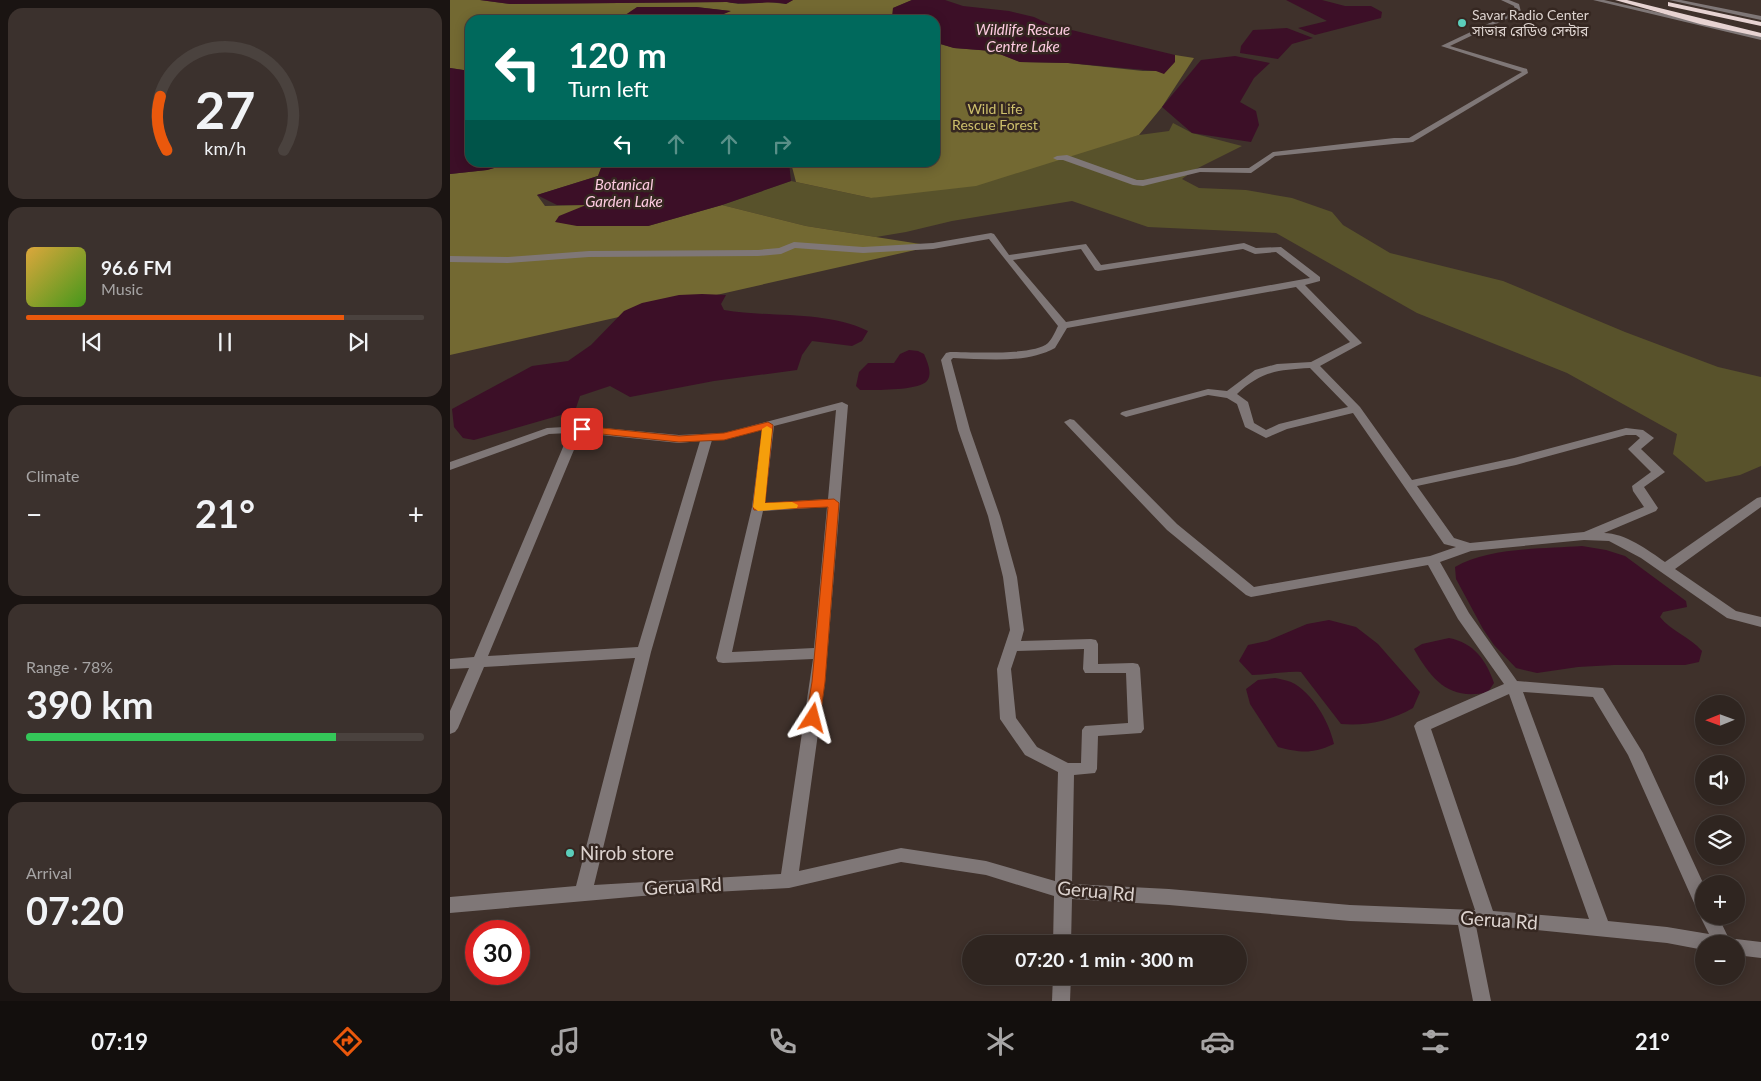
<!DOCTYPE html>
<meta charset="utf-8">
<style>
:root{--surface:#2f2520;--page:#3b312d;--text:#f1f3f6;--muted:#a7a5a5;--line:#4a423e;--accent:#ea580c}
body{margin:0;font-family:Lato,"Noto Sans Bengali",sans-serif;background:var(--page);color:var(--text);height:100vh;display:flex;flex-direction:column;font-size:19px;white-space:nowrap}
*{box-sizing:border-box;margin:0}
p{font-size:16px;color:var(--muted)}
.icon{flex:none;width:28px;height:28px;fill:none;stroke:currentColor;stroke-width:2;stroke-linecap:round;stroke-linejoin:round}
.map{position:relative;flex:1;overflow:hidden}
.drawer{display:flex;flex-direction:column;gap:8px;padding:8px;background:#1a1412;width:450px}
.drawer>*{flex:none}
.banner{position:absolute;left:15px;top:15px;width:475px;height:152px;border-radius:15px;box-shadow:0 2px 12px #0003,0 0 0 1px var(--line);background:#00695c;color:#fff;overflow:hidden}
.needle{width:32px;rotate:269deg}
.controls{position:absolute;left:1245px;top:695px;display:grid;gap:10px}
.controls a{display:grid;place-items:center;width:50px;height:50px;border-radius:50%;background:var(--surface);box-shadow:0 2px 12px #0003,0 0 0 1px var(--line);font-size:25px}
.speed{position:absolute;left:15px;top:920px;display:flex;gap:10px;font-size:25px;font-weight:700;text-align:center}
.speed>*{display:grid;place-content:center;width:65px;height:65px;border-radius:50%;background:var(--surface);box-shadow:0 2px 12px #0003,0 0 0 1px var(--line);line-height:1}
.speed .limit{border:8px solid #d22;background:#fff;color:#111}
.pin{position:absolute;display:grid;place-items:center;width:42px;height:42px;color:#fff;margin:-21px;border-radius:10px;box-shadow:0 2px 8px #0006}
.me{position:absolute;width:55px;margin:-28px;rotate:9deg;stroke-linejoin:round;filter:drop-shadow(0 0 4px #0008)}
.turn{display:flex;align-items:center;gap:18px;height:105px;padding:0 20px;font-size:22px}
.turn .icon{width:65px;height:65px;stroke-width:2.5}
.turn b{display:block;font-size:35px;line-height:42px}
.lanes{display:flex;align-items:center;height:48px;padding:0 20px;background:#0003;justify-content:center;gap:25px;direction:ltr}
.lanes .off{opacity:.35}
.big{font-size:38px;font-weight:700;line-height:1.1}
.drawer .card{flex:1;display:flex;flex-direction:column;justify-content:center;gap:8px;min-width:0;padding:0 18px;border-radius:15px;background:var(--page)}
.drawer .dial{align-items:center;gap:0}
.dial svg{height:130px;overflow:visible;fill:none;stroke:var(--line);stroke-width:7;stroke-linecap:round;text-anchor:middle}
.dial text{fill:var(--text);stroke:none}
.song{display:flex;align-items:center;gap:15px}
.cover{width:60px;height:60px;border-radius:8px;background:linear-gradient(135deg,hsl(40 70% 55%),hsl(100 70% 35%))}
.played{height:5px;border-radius:2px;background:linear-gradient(90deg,var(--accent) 80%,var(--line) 80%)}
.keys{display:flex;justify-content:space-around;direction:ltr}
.heat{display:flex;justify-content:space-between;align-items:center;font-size:28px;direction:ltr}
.charge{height:8px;border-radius:4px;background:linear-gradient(90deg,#34c759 78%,var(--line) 0)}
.trip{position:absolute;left:512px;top:935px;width:285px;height:50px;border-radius:25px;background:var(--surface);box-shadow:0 2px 12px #0003,0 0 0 1px var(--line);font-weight:700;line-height:50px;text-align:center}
.menu{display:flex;height:80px;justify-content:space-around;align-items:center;background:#130f0d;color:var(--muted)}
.menu .icon{width:35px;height:35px}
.menu .current{color:var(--accent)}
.menu b{font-size:22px;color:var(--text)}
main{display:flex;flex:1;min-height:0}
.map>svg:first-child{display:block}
.green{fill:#58522b}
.forest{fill:#736932}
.water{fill:#3c0f27}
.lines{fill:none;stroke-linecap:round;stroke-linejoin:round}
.minor{fill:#7f7777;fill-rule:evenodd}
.highway{fill:#e7d3d2;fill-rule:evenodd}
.route{fill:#ea580c;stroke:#983908}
.slow{fill:#f59e0b}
.poi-dot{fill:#5bcebb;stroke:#352721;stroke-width:2}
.labels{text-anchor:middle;stroke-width:5;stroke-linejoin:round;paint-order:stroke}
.far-poi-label{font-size:14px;fill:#ddd3cf;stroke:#352721;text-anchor:start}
.far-park-label{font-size:14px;fill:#cec06c;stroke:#352721}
.far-water-label{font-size:15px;font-style:italic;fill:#fecbe1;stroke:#352721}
.near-poi-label{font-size:19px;fill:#ddd3cf;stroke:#352721;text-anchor:start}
.near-street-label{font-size:19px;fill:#ddd3cf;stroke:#352721}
</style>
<main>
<section class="drawer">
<div class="card dial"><svg viewBox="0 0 100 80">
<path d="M14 69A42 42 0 1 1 86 69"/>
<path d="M14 69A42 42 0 0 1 10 36" stroke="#ea580c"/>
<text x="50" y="56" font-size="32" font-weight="700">27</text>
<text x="50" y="72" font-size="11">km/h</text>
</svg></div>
<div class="card">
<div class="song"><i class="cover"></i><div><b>96.6 FM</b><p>Music</p></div></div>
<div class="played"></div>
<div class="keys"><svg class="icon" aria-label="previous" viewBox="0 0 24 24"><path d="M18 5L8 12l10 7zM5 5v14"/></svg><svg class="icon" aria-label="pause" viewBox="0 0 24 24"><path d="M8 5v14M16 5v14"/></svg><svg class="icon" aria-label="next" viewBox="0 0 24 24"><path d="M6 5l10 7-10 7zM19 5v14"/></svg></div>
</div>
<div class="card"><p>Climate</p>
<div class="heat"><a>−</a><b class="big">21°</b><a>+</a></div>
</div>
<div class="card"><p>Range · 78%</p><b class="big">390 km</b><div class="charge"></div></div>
<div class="card"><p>Arrival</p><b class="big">07:20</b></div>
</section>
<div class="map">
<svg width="1311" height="1001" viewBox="0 0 1311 1001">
<rect width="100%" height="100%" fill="#3f312b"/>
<!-- green -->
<path class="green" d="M723,123l19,10 50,13 -48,24 -12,9 17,9 47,2 46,8 40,14 11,13 47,28 113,28 122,51 93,35 43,10v89l-21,9 -34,7 -33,-28 4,-20 -110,-61 -150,-60 -141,-80 -128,-6 -76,-26 -120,20 -46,11 -30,5 -70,-11 -84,-21 69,-24 80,17 199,-44 69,-19 30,-4z"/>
<!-- forest -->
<g class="forest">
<path d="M0,0h30l30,4 217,-2 11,2 30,-2 18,2 7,-4h119l-19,8 -1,12h-183l21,-9 -34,-4h-58l-20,13h-148v51l-20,-3z"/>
<path d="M485,38l2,5 17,5 38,3 28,11 48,1 75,8h13l19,-16 19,3 -32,49 -23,28 -163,51 -105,12 -75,-16 -5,-19 144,-1z"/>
<path d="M62,163h91l-5,13 -61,19 8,11 43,-1 60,21 74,-21 84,21 127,20 -483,109v-181l37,-4z"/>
</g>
<!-- water -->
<g class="water">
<path d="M30,0h313l-7,4c-19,-4 -40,2 -59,-2l-217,2z"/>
<path d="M462,0h33l18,6 46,5 25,6 17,8 124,30v7l-11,12 -8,-3 -88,-8 -48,-1 -28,-11 -38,-3 -17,-5 -2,-5v-18h-43l1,-12z"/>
<path d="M836,0h36l23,6h26l11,6 -1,6 -66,17 -17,-7 29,-7z"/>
<path d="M187,7h59l35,4 -22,9h-91z"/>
<path d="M837,28l26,10 -21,6 -14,15 -38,-6 1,-7 12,-16z"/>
<path d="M785,56l35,7 -16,15 -14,24 16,9 3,14 -8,17 -59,-9 -30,-26 39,-47z"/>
<path d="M0,68l20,3v91l42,1 -25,7 -37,4z"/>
<path d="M153,163h186l2,18 -69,24 -74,21h-71l-22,-4 4,-6 27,-11h-29l-20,-10 61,-19z"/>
<path d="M252,294l24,1 -5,9 3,6c47,8 101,0 144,21l-6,10 -10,5 -40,-5 -10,14 -5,15 -83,11 -84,16 -20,-11 -30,10 -5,15 -101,29 -11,-2 -9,-11 -2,-18 80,-43 36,-5 23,-16 33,-34 18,-8 37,-8z"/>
<path d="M459,350l9,1 6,3c3,7 9,20 3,27 -9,10 -54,9 -67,9l-4,-4 3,-14 9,-9h26l6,-9z"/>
<path d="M1132,546l24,4 19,6 61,45 1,6 -24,5 -3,5c11,14 30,20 42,34l-3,11 -14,3h-71l-36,2 -41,6 -21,-5 -22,-23 -11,-16 -27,-50 -1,-12c34,-20 88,-18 127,-21z"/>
<path d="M879,620l27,7 22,17 42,48 -7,16c-23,13 -46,18 -72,16l-40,-52c-17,-1 -32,3 -49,3l-13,-14 9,-16 19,-4 40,-17z"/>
<path d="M999,638c25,5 37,22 45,45l-6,9c-38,9 -56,-11 -74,-43l8,-5z"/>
<path d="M825,678c5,1 11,2 16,4 21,10 38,39 43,62 -22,10 -33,9 -56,3l-28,-43 -4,-15 12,-9z"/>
</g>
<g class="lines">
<!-- minor -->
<g class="minor">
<path d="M1051,0h8l10,4 2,8 -71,34 77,23 1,4 -115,69 -138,14 -24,17 -51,-1 -57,14 -10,-1 -70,-25h-6l-4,-2 4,-2 10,-1 70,25h6l57,-12h49l24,-16 121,-14h15l113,-66 -81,-26 74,-35 -1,-5z"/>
<path d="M1143,0h11l157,36v4z"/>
<path d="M1219,0h12l80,16v4z"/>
<path d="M541,233l3,1 15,21 77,-11 15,21 143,-22 12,5 25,-1 39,30v4l-15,4 57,58 -42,23 40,41 52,73 102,-22 112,-30 17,2 11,8 -13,11 24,23 -21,15 14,21 -2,3 -52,22c21,0 44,17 61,29l92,-64 4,-1v10l-86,62 61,42 25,6v10l-34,-9 -86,-60 -32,-17 -25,-1 -113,11 -31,11 29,51 48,68 86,7 40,65 61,132v31h14l12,25 6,-2 25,3v16l-25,-3v-11h-32v6l-37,-7 -150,-15 -41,-2 15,75h-18l-15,-76 -108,-4 -181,-16 -97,-6 -1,45h-18l1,-48 -68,-21 -85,-13 -112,26 -147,8 -192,17v-16l126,-11 59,-228 -151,9 -26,61 -3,4 -5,2v-23l19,-43 -19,1v-10l24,-2 95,-224 -20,1 -99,36v-8l97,-34 35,-2 97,9 45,-2 118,-31 6,3 -23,278 -26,188 102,-23 85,13 69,20 3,-109 -33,-17 -25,-36 -3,-50 13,-39 -7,-53 -15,-61 -30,-86 -17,-70 5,-7 4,-1c20,0 84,4 98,-9 4,-4 7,-11 10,-17l-69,-87 -56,10 -70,4 -68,-5 -14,6 -23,2 -169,1 -81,6 -58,-1v-6l58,1 81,-6 169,-1 21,-2 15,-6 69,5 70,-4zM631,249l14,21 3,1 145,-22 12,5 21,-2 34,26 -244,44 -53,-62zM846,287l54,55 -39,20 -34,2 -22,6 -28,21 -19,-2 -86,23 -2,2 6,3 82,-22 19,3 10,6 8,23 21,11 21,-9 66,-16 91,131 12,3 -26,9 -176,31 -77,-63 -103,-104 -4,-1 -6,3 103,108 79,65 5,2 177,-32 30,54 46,65 -87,38 -3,4 61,184 -125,-5 -181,-16 -97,-5 2,-109 21,-2 2,-4 1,-33 43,-3 3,-4 -4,-61 -2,-4 -5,-1 -35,1v-20l-2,-4 -5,-1 -70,2 3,-11 -7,-53 -17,-61 -30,-86 -19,-70 2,-2c32,1 73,6 102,-10l12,-20zM860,368l38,39 -69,17 -13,6 -12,-7 -6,-21 -11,-8c24,-23 41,-24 73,-26zM386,410l-8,89 -63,4 9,-77zM312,430l-10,77 -36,151 2,4 5,1 90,-4 -32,215 -187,11 57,-233 61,-212h12zM131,433l98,10 21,-2 -62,206 -150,9zM1176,435h10l4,3 -12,11 23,23 -19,14 1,5 11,16 -60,25 -114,11 -16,-5 -37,-52 99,-21zM377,507l-13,141 -82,4 31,-141zM634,649l-1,20 2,4h41l2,50 -43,3 -3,4 -1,33h-13l-31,-16 -21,-29 -5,-49 6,-18zM1073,692l70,5 35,58 67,150 3,5 4,2 -2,4 9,18 -42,-7 -59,-6zM1059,694l80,225 -96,-8 -62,-182z"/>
<path d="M603,976h18l-1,25h-18z"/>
</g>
<!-- highway -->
<g class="highway">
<path d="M1165,0h12l134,33v4l-61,-13z"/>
<path d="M1218,2l93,20v4l-93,-20z"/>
</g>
</g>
<!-- route -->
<path class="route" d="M318,422l5,3 -8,78 69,-4 5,4 -14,179 -5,36 -2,4 -5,2 -5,-2 -2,-4 6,-36 16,-175 -74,3 -1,-3 9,-77 -38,10 -45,2 -97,-10 -5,-3 5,-3 97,10 45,-3z"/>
<!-- slow -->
<path class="slow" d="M317,426l5,3 -7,74 27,-1 6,3 -1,3 -39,3 -5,-4 9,-78z"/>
<!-- markers -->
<g class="poi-dot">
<circle cx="1012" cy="23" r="5"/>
<circle cx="120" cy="853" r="5"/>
</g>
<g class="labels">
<!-- far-poi labels -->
<g class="far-poi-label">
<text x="1022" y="20">Savar Radio Center<tspan x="1022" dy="16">সাভার রেডিও সেন্টার</tspan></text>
</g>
<!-- far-park labels -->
<g class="far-park-label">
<text x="545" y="114">Wild Life<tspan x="545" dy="16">Rescue Forest</tspan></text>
</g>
<!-- far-water labels -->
<g class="far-water-label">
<text x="573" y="35">Wildlife Rescue<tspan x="573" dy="17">Centre Lake</tspan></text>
<text x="174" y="190">Botanical<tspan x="174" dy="17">Garden Lake</tspan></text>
</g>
<!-- near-poi labels -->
<g class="near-poi-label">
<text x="130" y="860">Nirob store</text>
</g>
<!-- near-street labels -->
<g class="near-street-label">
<text transform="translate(233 886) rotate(-3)" y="7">Gerua Rd</text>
<text transform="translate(646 891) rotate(5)" y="7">Gerua Rd</text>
<text transform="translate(1049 920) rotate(4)" y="7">Gerua Rd</text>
</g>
</g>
</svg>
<div class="controls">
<a><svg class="needle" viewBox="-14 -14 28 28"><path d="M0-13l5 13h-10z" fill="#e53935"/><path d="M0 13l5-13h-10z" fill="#a7a5a5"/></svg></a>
<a><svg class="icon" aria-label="sound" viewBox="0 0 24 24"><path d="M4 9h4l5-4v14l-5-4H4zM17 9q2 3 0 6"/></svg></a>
<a><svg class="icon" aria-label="layers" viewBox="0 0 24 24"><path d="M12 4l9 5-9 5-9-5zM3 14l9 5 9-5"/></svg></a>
<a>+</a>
<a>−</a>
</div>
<div class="speed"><div class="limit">30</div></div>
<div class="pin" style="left:132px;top:429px;background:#d93025"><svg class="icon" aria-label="arrive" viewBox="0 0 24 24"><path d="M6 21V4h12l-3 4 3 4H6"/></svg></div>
<svg class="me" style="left:363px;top:718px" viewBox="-20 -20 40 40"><path d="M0-17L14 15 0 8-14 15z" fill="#ea580c" stroke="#fff" stroke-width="4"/></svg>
<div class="trip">07:20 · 1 min · 300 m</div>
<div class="banner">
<div class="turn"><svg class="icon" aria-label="left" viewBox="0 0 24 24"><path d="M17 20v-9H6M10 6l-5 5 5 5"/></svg><div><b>120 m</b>Turn left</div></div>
<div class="lanes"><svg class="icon" aria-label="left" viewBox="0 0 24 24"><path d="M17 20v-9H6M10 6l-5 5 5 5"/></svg><svg class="icon off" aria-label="ahead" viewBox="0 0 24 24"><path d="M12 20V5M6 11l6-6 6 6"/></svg><svg class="icon off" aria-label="ahead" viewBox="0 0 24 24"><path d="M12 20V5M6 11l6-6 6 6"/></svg><svg class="icon off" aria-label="right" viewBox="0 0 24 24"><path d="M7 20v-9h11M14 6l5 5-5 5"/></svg></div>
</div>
</div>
</main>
<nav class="menu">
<b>07:19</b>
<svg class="icon current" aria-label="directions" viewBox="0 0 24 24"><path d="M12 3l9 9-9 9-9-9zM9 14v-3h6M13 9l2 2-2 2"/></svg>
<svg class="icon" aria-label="music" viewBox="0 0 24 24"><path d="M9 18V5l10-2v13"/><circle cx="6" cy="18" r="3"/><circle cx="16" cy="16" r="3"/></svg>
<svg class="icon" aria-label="phone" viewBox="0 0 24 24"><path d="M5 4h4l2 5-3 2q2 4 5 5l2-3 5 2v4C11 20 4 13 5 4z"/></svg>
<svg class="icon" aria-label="climate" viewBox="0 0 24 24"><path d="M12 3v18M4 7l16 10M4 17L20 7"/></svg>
<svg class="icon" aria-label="car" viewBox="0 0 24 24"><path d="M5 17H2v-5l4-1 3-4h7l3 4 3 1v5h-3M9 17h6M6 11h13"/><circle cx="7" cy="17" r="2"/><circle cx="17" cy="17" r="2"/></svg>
<svg class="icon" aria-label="filters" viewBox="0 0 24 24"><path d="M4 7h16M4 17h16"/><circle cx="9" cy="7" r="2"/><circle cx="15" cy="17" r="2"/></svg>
<b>21°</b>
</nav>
